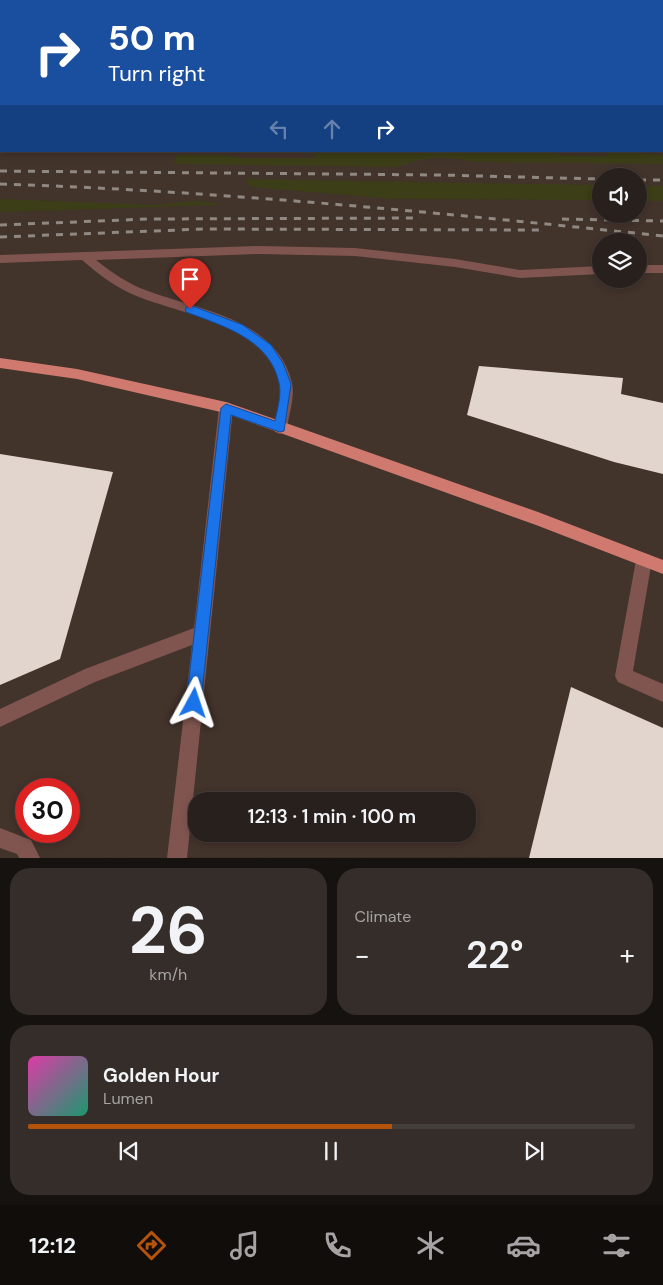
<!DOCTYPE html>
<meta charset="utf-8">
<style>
:root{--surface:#28201c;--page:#342d29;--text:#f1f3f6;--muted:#a5a3a3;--line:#443e3b;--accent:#b45309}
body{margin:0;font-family:"DM Sans",sans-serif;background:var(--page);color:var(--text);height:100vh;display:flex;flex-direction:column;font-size:19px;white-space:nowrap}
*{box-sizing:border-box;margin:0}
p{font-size:16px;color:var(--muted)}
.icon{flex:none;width:28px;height:28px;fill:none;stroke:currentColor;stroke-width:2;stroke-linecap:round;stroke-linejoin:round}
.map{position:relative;height:858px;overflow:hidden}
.drawer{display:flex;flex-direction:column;gap:10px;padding:10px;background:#16120f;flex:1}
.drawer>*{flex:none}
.top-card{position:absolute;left:0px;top:0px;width:664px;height:152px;box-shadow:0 2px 8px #0003,0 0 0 1px var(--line);background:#1a4fa0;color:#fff;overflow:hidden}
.tools{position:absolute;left:592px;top:168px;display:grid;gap:10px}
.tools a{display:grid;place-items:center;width:55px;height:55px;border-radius:50%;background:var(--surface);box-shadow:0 2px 8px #0003,0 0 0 1px var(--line);font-size:25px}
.speed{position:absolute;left:15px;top:778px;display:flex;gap:10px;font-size:25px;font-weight:700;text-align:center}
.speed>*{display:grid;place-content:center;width:65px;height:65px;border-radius:50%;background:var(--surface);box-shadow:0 2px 8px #0003,0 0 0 1px var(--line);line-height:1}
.speed .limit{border:8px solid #d22;background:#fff;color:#111}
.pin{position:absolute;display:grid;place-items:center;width:42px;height:42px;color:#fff;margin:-51px -21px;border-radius:50% 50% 50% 0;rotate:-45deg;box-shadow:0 0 5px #0007}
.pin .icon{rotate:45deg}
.me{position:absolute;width:55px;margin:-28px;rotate:5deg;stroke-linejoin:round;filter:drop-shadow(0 0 4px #0008)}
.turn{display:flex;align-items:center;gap:18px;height:105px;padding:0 25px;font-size:22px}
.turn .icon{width:65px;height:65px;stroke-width:2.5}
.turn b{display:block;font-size:35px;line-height:42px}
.lanes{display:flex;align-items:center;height:48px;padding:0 25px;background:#0003;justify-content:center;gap:25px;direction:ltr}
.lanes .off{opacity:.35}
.big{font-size:38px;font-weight:600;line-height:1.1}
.drawer .widget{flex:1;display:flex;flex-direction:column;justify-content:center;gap:8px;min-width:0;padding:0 18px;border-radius:20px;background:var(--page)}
.drawer .dial{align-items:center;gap:0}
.dial b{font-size:65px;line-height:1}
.song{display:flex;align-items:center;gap:15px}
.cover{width:60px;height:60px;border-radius:8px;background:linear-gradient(135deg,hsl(320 70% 55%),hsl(160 70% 35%))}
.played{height:5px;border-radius:2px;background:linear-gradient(90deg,var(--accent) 60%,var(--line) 60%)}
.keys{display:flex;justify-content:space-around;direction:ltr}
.heat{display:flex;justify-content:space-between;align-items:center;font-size:28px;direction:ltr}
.drawer .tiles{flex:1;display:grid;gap:10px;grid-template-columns:1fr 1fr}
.widget:last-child{grid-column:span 2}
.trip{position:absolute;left:188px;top:792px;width:288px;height:50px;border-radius:20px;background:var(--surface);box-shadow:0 2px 8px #0003,0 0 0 1px var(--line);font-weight:600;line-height:50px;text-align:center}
.tabs{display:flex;height:80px;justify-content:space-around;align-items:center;background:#100d0b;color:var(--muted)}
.tabs .icon{width:35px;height:35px}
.tabs .current{color:var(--accent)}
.tabs b{font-size:22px;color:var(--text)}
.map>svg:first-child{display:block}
.built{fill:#42332b;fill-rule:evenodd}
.green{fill:#3c3e18}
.building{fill:#e2d5ce}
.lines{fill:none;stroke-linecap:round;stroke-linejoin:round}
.service{fill:#80554f;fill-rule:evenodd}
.minor{fill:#80554f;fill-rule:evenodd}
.primary{fill:#d07a6f;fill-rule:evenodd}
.rail-far1{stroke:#908883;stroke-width:2.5;stroke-dasharray:5.5 5.5;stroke-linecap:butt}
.rail{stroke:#908883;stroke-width:3;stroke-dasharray:7 7;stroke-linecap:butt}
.route{fill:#1a73e8;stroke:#114b97}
</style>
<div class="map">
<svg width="663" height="858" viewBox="0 0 663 858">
<rect width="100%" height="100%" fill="#352b26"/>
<!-- built -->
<path class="built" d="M0,0h663v857l-663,1zM1,1h661v150h-661zM601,176h38v38h-38zM601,241h38v38h-38zM26,789h43v42h-43zM196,801h270v33h-270z"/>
<!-- green -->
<g class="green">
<path d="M311,151h236l12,4 47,1 2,-5 55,4v9l-188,-2c-28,-6 -51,-6 -77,5l-224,-3 1,-9h50l17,3h76l-5,-3z"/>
<path d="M245,179l356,6v15l-208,-1 -143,-12z"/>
<rect x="639" y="186" width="24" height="15"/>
<path d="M0,199l155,6 39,-4 25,2 -1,2 -218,7z"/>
</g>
<!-- building -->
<g class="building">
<path d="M479,366l144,12 -2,16 42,9v71l-49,-12 -147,-47z"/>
<path d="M0,454l113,18 -53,187 -60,26z"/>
<path d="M571,687l92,41v130h-134z"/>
</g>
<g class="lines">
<!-- service -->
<g class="service">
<path d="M258,246l97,2 100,11 65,11 81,-4v8l-81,4 -65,-11 -100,-11 -97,-2 -162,6c15,12 32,24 52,31 51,19 129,28 144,92 3,14 -3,31 -5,45l-2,4 -5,2 -5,-2 -2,-4c3,-14 9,-31 6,-45 -13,-58 -95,-68 -140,-86 -21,-8 -40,-22 -57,-37l-82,3v-8z"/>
<rect x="639" y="265" width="24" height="8"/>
<path d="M644,553l6,2 2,5 -19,111 30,13v18l-45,-20 -3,-6 21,-116 2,-5z"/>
<path d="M0,828l31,12 9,18h-21l-2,-4 -17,-6z"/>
</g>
<!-- minor -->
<path class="minor" d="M226,402l5,2 2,4 -46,450h-20l25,-213 -97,37 -95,45v-18l85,-40 109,-41 25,-220 2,-4z"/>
<!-- primary -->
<path class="primary" d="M0,358l77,11 149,33 312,110 125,48v14l-127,-49 -311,-112 -148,-34 -77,-11z"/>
<!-- rail-far1 -->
<g class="rail-far1">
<path d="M144,1l9,-1"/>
<path d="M190,1l10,-1"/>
</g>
<!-- rail -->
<g class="rail">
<path d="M0,171l440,4 161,4"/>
<path d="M639,180h24"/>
<path d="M0,184c222,7 442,29 663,52"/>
<path d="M562,219l101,2"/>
<path d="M0,225l148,-6 272,-1"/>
<path d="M0,237l204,-8 339,1"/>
</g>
</g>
<!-- route -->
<path class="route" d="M190,305l53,20 28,20 12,18 8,21 -7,47 -4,1 -49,-17 -30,288 -2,5 -5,3 -5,-3 -3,-5 35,-295 5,-4 49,17c2,-11 7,-27 4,-38 -9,-44 -56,-57 -93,-71l-1,-3z"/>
</svg>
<div class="tools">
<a><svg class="icon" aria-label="sound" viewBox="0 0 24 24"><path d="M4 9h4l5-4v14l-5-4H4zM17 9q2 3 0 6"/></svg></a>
<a><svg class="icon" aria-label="layers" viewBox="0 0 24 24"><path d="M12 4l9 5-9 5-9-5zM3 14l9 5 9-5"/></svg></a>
</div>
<div class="speed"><div class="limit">30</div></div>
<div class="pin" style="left:190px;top:309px;background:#d93025"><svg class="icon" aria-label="arrive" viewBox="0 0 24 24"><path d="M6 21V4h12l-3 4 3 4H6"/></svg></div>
<svg class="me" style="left:194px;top:703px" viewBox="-20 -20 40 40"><path d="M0-17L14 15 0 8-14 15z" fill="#1a73e8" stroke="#fff" stroke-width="4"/></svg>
<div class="trip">12:13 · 1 min · 100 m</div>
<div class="top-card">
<div class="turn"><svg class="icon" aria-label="right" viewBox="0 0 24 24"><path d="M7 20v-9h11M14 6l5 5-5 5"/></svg><div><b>50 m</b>Turn right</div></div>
<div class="lanes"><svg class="icon off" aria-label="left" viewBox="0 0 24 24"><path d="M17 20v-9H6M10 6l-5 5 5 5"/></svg><svg class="icon off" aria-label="ahead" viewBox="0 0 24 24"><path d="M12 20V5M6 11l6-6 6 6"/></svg><svg class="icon" aria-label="right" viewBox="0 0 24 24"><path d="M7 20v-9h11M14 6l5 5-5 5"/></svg></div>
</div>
</div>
<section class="drawer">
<div class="tiles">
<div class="widget dial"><b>26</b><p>km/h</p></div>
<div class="widget"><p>Climate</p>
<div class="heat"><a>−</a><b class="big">22°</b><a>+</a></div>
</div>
<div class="widget">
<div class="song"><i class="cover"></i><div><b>Golden Hour</b><p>Lumen</p></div></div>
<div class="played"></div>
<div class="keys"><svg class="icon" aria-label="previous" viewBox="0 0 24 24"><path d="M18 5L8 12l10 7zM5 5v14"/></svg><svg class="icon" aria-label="pause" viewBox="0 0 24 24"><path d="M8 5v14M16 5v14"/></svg><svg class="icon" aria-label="next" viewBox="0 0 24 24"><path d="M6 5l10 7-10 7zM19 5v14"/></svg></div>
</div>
</div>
</section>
<nav class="tabs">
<b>12:12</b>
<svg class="icon current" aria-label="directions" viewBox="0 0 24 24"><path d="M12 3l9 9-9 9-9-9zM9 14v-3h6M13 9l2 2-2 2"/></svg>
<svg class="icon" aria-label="music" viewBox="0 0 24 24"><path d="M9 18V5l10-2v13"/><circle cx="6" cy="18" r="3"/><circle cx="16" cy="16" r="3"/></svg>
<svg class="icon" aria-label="phone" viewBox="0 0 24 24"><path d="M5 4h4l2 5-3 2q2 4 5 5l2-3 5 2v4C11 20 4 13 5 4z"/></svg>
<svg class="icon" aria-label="climate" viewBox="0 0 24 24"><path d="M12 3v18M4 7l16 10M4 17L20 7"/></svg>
<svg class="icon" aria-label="car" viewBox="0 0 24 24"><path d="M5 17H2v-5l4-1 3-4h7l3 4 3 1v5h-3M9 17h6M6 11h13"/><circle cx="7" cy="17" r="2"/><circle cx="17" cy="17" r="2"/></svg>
<svg class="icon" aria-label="filters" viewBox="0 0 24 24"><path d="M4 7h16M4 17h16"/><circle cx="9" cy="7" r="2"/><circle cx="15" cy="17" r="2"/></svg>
</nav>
